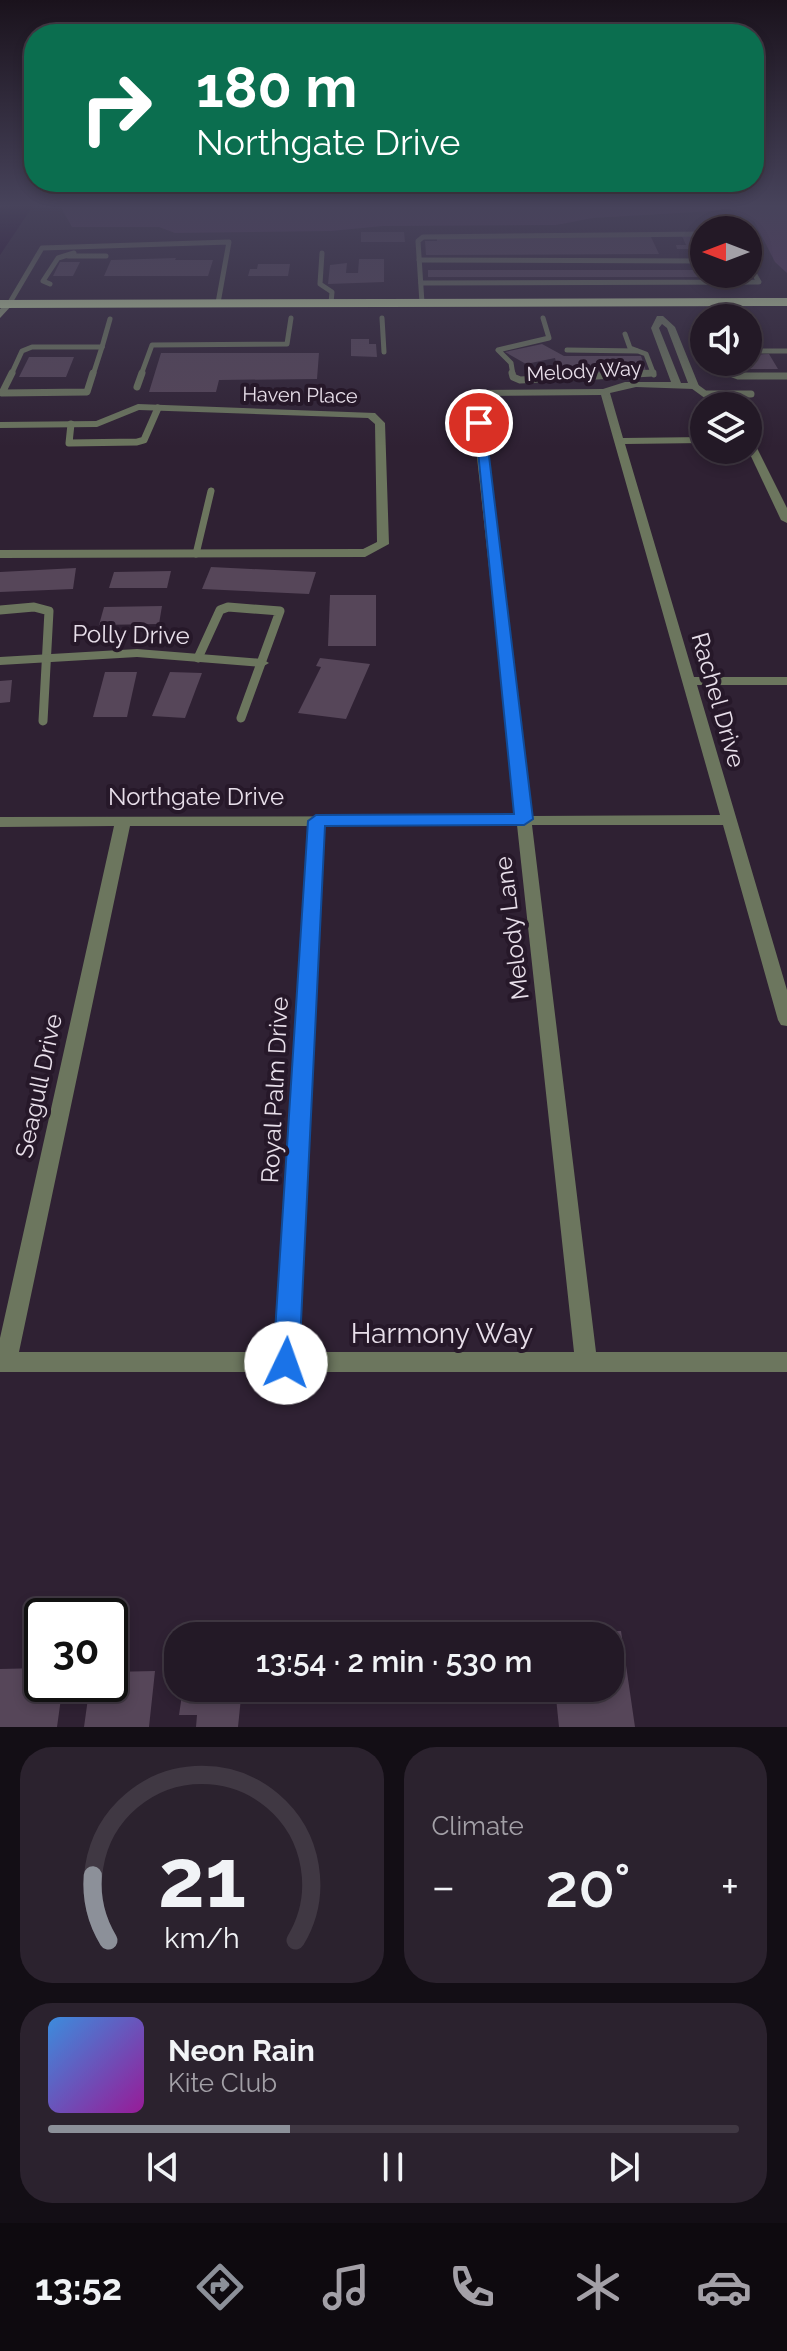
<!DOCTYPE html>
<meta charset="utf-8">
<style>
:root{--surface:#231926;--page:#2b222e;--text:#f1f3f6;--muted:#a3a0a7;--line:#403843;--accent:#8c9099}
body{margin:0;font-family:Raleway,sans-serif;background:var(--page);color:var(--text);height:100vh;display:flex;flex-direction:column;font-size:30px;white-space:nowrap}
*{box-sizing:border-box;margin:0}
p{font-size:26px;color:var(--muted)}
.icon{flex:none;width:44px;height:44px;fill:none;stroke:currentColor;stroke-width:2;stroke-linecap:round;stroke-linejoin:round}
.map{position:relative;height:1727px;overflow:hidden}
.details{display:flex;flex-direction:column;gap:20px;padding:20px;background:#130e15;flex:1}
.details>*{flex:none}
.guide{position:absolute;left:24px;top:24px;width:740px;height:168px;border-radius:32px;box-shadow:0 4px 12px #0003,0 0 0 2px var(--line);background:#0b6e4f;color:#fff;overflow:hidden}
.needle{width:52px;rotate:270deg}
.buttons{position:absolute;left:690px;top:216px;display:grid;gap:16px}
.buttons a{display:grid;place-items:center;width:72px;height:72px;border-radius:50%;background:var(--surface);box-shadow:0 4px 12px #0003,0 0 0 2px var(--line);font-size:40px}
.speed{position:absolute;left:24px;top:1598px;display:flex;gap:16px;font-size:40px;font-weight:700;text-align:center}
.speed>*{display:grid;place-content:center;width:104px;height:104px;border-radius:50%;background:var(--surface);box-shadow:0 4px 12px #0003,0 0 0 2px var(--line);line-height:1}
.speed .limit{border:4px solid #111;border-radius:12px;background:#fff;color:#111}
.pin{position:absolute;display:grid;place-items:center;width:68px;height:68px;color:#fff;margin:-34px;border:4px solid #fff;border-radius:50%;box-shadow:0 2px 8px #0007}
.me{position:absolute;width:88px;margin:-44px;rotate:3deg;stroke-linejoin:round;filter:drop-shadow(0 0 6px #0008)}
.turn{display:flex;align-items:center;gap:28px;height:168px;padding:0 40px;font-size:36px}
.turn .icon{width:104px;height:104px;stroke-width:2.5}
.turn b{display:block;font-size:56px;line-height:68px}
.big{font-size:60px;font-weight:600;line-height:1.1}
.details .tile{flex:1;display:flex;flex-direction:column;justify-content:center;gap:12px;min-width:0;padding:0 28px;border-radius:32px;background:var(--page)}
.details .dial{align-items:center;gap:0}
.dial svg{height:208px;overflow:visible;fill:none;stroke:var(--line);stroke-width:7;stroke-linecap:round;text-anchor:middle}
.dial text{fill:var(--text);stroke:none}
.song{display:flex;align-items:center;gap:24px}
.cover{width:96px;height:96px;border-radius:12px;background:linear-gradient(135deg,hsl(210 70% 55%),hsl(300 70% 35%))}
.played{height:8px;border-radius:4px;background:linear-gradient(90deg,var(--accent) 35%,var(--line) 35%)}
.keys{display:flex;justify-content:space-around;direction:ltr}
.heat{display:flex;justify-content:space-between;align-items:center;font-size:44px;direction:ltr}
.details .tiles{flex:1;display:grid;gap:20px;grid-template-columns:1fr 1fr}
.tile:last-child{grid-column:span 2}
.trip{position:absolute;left:164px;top:1622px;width:460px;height:80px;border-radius:32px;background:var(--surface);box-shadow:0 4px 12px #0003,0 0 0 2px var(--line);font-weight:600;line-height:80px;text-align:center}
.menu{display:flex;height:128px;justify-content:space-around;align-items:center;background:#0e0a0f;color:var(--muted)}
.menu .icon{width:56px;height:56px}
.menu .on{color:var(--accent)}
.menu b{font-size:36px;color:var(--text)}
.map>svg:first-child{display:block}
.green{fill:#57385f}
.water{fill:#1e0025}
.building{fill:#564659}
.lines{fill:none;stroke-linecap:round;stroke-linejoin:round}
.lane-far2{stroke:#6c765e;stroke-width:5}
.lane-far1{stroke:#6c765e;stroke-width:7}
.lane{stroke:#6c765e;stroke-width:9}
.street{fill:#6c765e;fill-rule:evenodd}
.secondary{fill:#93a27c;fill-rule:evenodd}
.highway{fill:#cce4a8;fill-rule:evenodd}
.route{fill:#1a73e8;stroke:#114b97;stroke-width:2}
.labels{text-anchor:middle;stroke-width:8;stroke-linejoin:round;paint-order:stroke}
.far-street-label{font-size:20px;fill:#e8dfea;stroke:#261829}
.street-label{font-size:24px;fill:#e8dfea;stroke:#261829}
.near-street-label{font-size:28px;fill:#e8dfea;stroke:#261829}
</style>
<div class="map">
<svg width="787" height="1727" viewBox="0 0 787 1727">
<rect width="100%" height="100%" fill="#2f2133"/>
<!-- green -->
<path class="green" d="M60,206h727v67l-12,-11 -21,-41 -24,-11 -137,8 -37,7 -173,1 -52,5 -156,2 -16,-6h-87z"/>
<!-- water -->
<path class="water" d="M33,206l-33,49v-48z"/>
<!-- building -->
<g class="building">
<path d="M361,232h43l1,10h-44z"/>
<path d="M682,236h22v21l-11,1 -5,-9h-11l-1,-4h10z"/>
<path d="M437,237h214l8,17 -233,1 -1,-14h12z"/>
<path d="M176,258l-1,2h38l-5,16h-104l7,-16z"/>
<path d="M359,259h25v23l-56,2 2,-19 17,-2 -1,10h12z"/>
<path d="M60,262h20l-7,14h-20z"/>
<path d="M258,264h32l-2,12h-40l2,-7h7z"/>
<path d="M428,270h276v4h46l1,3h-323z"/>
<path d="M351,339h18v5h7l1,13 -26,-1z"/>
<path d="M542,344l22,12h77l6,18h-88l-4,-16 -29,6 -21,-12z"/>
<path d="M161,353h158l-2,26 -98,1 -3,12h-67z"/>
<path d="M769,354l9,15h-43l-4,-7h17v-7z"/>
<path d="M29,357h45l-8,20h-47z"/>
<path d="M211,567l105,5 -7,22 -107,-5z"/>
<path d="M76,568l-3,21 -73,3v-20z"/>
<path d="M171,571l-4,17h-58l5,-16z"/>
<path d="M330,595h46v51h-48z"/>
<path d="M162,606l-3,18 -60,1 5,-18z"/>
<path d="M320,658l50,6 -24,55 -48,-6 23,-46 -5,-1z"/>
<path d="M105,672h32l-10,45h-34z"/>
<path d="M170,672l32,1 -17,45 -33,-2z"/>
<path d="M12,680l-2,22 -10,1v-22z"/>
<path d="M621,1631l14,96h-76l-4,-39h55v-52h-61v-3z"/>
<path d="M42,1668v16h21l-6,43h-57v-58z"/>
<path d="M155,1671l-6,56h-65l6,-43h20v-12z"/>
<path d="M183,1688h59l-4,39h-42l1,-12h-18z"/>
</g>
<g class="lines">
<!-- lane-far2 -->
<g class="lane-far2">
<path d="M322,253l-2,31 12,8 -1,11"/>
<path d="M68,256h38"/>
<path d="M419,260l285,1"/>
<path d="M421,283l338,-1 -11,-19"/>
<path d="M50,284l-7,-3 15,-23 16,-5"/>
<path d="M422,303l-4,-62 5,-4 281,-3"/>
<path d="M9,304l33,-56 187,-6 -11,61"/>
<path d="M382,318l2,34"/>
<path d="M625,334l5,14 16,6 8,21"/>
<path d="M102,347l8,-28"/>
<path d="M567,350l70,1"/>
<path d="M748,351h39"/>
<path d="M725,362l9,13"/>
<path d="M11,375l11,-24 10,-4h70"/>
<path d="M93,375l9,-28"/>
<path d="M141,375l11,-30 135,-1 4,-26"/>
<path d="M513,375l-2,-12 -13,-13 51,-12 -6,-20"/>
</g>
<!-- lane-far1 -->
<g class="lane-far1">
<path d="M12,373l-10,20 85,-1 6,-19"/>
<path d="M512,373l1,4 7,3 133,-7"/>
<path d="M730,373l8,3h49"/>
<path d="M694,386l11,8h46"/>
<path d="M137,387l5,-14"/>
<path d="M71,424l-2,19 68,-1 7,-2 14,-32"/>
<path d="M196,554l15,-63"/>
</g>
<!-- lane -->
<g class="lane">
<path d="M0,610l34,-3 15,4 -6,110"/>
<path d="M198,658l22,-48 8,-3 52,4 -39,107"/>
</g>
<!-- street -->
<g class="street">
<path d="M657,316h6l12,11 24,59 -5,3 -58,-2 -26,6 13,45 81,-1v6l-79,1 69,233h93v8h-90l90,305v36l-6,-1 -3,-5 -55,-195h-191l64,527h191v20h-787v-34l114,-512 -114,1v-10l516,-1 -46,-423 5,-3 128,-1 22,-7h46l-20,-54zM662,324l5,4 21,55h-7l-22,-55zM601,395l119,420 -189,1 -51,-420zM517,825l57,527h-276l25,-526zM130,826h178l-33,526h-256z"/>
<path d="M138,404l237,9 10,10 4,121 -24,13 -365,1v-8l363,-1 14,-7 -2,-118 -7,-6 -229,-8 -42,17 -97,1v-6l96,-1z"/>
<path d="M748,437l5,3 34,68v15l-6,-3 -33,-70z"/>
<path d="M137,649l125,10 7,4 -7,4 -125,-10 -137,8v-8z"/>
</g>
<!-- secondary -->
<path class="secondary" d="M9,301l4,3 -13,14v-9z"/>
<!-- highway -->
<path class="highway" d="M787,298v8l-787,2v-8z"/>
</g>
<!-- sky -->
<linearGradient id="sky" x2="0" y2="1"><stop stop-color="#1a121c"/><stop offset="0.46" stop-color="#47435b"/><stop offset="1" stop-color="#47435b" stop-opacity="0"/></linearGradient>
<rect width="787" height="447" fill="url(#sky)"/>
<!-- route -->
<path class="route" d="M475,421l10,2 48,396 -9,6 -199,1 -26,537 -4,8 -9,3 -9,-3 -4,-8 35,-542 8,-6 198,-1z"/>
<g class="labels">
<!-- far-street labels -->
<g class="far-street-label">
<text transform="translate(584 371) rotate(-3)" y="7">Melody Way</text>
<text transform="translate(300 395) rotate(1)" y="7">Haven Place</text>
</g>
<!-- street labels -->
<g class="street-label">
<text transform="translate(131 635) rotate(1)" y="8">Polly Drive</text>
<text transform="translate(718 700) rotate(74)" y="8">Rachel Drive</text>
<text x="196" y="805">Northgate Drive</text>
<text transform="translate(512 928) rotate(-97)" y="8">Melody Lane</text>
<text transform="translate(39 1086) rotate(-78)" y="8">Seagull Drive</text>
<text transform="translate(275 1090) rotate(-87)" y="8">Royal Palm Drive</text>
</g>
<!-- near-street labels -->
<g class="near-street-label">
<text x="442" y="1343">Harmony Way</text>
</g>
</g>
</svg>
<div class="buttons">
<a><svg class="needle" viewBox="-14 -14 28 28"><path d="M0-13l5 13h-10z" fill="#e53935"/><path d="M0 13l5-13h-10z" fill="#a3a0a7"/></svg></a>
<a><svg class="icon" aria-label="sound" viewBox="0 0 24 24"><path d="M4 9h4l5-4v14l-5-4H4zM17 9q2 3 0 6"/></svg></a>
<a><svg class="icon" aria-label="layers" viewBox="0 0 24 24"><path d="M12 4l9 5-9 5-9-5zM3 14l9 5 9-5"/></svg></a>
</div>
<div class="speed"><div class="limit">30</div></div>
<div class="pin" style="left:479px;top:423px;background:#d93025"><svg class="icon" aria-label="arrive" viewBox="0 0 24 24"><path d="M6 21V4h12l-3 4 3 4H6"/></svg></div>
<svg class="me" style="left:286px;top:1363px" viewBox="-20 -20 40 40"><circle r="19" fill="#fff"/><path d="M0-13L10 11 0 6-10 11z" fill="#1a73e8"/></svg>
<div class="trip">13:54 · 2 min · 530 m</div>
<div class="guide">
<div class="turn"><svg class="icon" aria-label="right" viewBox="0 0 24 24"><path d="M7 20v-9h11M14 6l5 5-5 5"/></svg><div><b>180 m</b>Northgate Drive</div></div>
</div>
</div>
<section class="details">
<div class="tiles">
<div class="tile dial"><svg viewBox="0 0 100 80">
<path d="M14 69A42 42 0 1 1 86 69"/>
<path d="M14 69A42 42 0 0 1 8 44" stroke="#8c9099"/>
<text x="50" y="56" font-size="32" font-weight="700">21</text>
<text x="50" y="72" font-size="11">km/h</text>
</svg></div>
<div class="tile"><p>Climate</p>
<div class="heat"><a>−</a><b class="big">20°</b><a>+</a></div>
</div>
<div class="tile">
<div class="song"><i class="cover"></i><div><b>Neon Rain</b><p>Kite Club</p></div></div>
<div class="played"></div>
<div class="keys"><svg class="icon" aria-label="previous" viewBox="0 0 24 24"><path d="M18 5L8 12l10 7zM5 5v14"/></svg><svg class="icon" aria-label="pause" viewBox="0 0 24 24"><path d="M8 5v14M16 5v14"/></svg><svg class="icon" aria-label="next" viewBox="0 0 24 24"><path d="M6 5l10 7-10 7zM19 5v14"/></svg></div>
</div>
</div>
</section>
<nav class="menu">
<b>13:52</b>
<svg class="icon on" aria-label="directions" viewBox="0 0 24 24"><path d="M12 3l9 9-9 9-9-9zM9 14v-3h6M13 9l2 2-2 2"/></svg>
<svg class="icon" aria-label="music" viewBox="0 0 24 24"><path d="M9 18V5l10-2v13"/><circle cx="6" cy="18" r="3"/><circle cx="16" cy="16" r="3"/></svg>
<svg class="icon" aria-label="phone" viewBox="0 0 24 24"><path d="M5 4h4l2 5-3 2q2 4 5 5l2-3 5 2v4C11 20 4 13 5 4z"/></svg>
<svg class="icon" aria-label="climate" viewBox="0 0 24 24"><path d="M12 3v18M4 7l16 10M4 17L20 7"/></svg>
<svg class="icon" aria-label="car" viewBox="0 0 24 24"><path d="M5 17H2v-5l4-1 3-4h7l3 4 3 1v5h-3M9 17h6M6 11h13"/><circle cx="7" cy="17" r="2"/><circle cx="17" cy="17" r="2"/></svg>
</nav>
